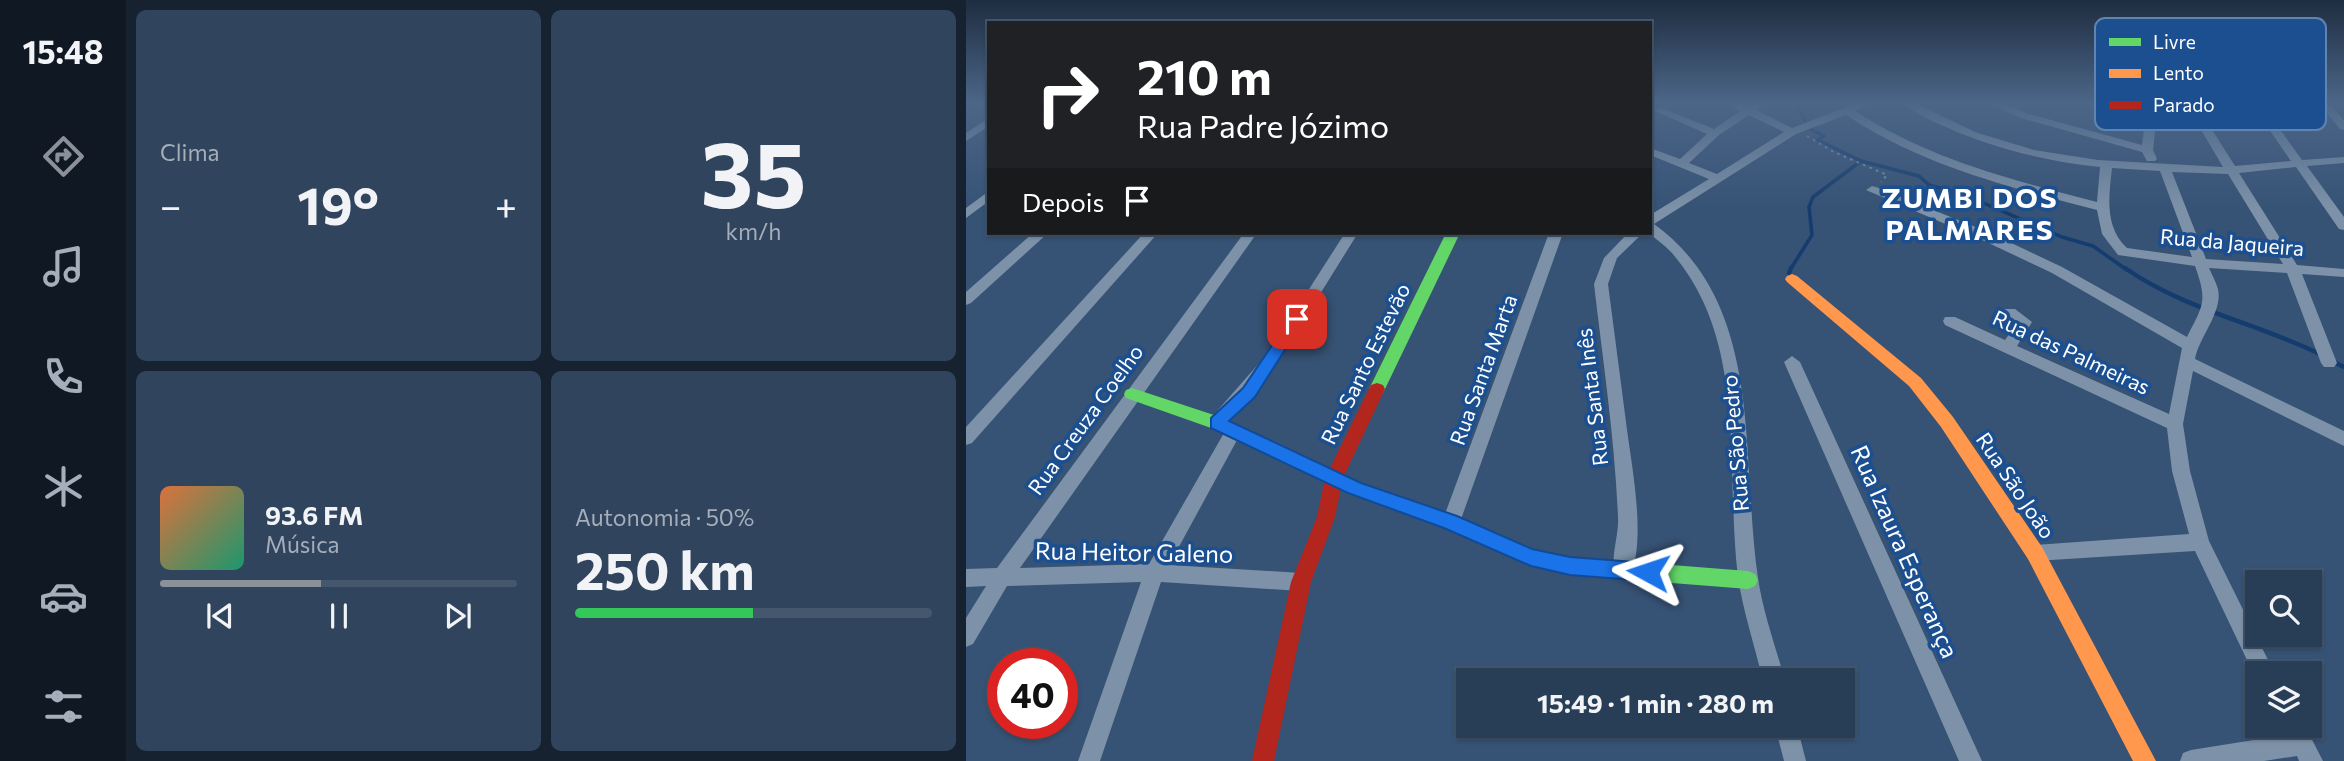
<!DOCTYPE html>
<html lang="pt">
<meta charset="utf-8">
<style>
:root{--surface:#283e57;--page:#30455d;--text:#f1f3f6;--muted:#a5aeba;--line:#44576d;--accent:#8c9099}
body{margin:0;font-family:Commissioner,sans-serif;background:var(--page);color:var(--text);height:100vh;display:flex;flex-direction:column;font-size:26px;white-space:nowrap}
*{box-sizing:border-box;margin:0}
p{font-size:23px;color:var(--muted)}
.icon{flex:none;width:38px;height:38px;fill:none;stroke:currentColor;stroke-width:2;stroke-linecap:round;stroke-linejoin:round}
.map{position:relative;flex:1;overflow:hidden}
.drawer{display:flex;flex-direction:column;gap:10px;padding:10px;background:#162230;width:840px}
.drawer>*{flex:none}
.top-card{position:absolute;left:21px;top:21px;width:665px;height:214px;border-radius:0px;box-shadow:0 2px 5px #0004,0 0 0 2px var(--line);background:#202124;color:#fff;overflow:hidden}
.tools{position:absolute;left:1279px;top:570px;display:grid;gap:14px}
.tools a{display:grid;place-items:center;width:77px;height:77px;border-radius:0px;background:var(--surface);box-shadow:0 2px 5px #0004,0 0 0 2px var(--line);font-size:35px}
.speed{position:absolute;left:21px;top:648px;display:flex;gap:14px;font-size:35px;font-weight:700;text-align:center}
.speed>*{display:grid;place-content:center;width:91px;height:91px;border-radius:50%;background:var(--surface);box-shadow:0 2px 5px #0004,0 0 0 2px var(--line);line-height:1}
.speed .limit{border:10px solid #d22;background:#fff;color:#111}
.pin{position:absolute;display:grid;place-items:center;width:60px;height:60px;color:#fff;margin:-30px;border-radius:14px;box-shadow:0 4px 10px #0006}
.me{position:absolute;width:77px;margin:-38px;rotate:275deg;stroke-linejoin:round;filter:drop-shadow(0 0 5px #0008)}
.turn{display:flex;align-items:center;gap:24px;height:147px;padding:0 35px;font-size:32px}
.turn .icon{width:91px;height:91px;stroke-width:2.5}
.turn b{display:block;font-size:49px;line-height:60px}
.then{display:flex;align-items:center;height:66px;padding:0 35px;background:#0003;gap:14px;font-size:26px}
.big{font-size:52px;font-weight:700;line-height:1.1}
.drawer .card{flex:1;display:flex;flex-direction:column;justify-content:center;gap:10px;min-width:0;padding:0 24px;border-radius:10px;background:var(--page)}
.drawer .dial{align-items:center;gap:0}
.dial b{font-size:91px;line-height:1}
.song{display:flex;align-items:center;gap:21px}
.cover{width:84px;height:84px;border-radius:10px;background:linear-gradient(135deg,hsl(20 70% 55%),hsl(160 70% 35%))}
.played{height:7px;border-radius:4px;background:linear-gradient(90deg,var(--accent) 45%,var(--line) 45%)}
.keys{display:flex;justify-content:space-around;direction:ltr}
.heat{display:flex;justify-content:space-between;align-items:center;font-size:38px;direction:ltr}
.charge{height:10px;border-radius:5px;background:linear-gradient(90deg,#34c759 50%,var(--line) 0)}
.drawer .tiles{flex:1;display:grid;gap:10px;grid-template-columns:repeat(2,1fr)}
.trip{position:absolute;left:490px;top:668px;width:399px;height:70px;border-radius:0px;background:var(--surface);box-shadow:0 2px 5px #0004,0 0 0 2px var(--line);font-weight:700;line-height:70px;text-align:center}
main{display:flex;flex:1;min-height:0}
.tab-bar{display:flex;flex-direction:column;width:126px;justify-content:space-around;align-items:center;background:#101923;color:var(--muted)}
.tab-bar .icon{width:49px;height:49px}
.tab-bar .current{color:var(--accent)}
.tab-bar b{font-size:32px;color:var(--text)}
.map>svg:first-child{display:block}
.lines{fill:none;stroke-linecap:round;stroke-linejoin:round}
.stream-far1{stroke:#153c6e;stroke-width:3.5}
.stream{stroke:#153c6e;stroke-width:4.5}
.path{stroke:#7d92a8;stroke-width:2;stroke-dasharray:2.5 4.5;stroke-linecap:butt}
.street{fill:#7d92a8;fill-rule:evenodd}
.fast{fill:#63d668;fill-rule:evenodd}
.slow{fill:#ff974d;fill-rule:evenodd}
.jam{fill:#b3261e;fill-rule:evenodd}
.route{fill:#1a73e8;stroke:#114b97;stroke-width:2}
.labels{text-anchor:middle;stroke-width:7;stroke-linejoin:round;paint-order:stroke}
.street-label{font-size:21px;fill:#fff;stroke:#1b4f8f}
.near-street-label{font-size:24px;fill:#fff;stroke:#1b4f8f}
.district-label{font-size:28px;font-weight:bold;letter-spacing:2px;fill:#fff;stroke:#1b4f8f}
.key{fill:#1b4f8f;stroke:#5f84b1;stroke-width:2}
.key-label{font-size:19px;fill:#fff}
</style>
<main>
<nav class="tab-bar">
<b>15:48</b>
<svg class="icon current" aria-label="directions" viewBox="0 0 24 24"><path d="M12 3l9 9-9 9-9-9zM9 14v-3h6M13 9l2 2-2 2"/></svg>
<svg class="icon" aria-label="music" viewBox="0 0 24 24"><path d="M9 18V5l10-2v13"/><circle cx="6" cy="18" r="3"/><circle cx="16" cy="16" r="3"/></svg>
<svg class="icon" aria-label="phone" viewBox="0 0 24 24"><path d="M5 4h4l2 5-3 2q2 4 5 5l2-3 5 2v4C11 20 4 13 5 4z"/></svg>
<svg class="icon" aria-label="climate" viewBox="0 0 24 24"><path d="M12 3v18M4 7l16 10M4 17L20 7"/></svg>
<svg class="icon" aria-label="car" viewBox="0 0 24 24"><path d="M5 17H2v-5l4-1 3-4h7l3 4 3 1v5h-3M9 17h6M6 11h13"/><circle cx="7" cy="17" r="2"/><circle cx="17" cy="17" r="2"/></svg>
<svg class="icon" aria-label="filters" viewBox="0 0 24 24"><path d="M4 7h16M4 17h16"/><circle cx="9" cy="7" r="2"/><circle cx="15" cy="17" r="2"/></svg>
</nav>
<section class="drawer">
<div class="tiles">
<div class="card"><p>Clima</p>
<div class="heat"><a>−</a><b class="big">19°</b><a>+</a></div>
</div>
<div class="card dial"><b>35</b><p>km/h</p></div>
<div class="card">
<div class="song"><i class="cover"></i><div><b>93.6 FM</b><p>Música</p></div></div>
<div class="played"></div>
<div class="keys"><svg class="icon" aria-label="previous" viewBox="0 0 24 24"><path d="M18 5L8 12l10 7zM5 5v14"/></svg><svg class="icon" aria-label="pause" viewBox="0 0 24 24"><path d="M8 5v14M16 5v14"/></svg><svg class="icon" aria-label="next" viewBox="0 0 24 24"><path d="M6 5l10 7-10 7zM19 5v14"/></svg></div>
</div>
<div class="card"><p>Autonomia · 50%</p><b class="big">250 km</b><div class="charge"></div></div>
</div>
</section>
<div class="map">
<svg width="1378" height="761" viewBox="0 0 1378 761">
<rect width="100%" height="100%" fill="#365274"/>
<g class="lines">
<!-- stream-far1 -->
<g class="stream-far1">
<path d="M829,103l15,26 14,7 -6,4 43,21 58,15 10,9 36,10 97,42 31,9 34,24"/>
<path d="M824,270l22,-35 -3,-28 4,-10 48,-36"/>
</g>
<!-- stream -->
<g class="stream">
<path d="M1159,268c60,42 132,55 197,87"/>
<path d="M823,273l2,-5"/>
<path d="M1366,361l12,6"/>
</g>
<!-- path -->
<path class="path" d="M841,136l27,16 53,23 -6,7"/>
<!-- street -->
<g class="street">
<path d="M761,103h13l8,3 5,-3h12l-9,7 36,18 65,-25h14l-16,8c74,48 157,69 242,91l3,-35c-54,-6 -105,-18 -154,-40 -14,-6 -32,-14 -43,-24h12l60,29 59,18 64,10 125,7 -36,-61 5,-3 5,3 38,60 56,-5 -40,-58h10l41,57 42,-3v6l-37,3 37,51v13l-5,-1 -43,-62 -57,6 58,92 47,4v8l-42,-3 35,89 -3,4h-10l-3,-4 -34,-90 -78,-5c3,7 7,14 9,21 5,23 -19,48 -23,70l149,72v15l-151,-75 -10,53 7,47 19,70 66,133h-17l-1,7 -62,-130 -160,10 -7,-2 -2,-6 2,-6 7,-2 154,-11 -17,-63 -5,-43 -222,-103 -2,-4 2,-4h10l50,23 12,-17 -14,-11 2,-3h10l17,13 -15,24 152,68 13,-66 -130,-75 -74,-35 -112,-48 6,-4 4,1 112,45 74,35 125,70c16,-32 21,-35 8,-71l-77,-11 -16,-21 -5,-24c-88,-23 -174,-44 -251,-95l-50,19 -142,90c112,81 86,234 104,354 5,35 18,69 27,103h-22c-8,-35 -20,-69 -25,-104 -13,-105 10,-231 -62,-319 -7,-10 -18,-17 -27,-25l1,-18 59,-36 -59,-24v-7l30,11 27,-25 -54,-24 9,-2 52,21 26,-18zM783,115l35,17 -67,42 -28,-11 30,-28zM1146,168l48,3 32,86 -65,-9c-23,-21 -18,-52 -15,-80zM1206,172l56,2 55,90 -77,-5z"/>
<path d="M1022,103h14l27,11 113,31 3,-23 -57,-19h15l43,13 2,-13h10l-5,47 4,9 -2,2h-8l-5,-9 -121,-34z"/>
<path d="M1353,103h10l15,17v10l-4,-1z"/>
<path d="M23,118v8l-23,15v-8z"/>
<path d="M23,191v10l-23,17v-10z"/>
<path d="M67,233h15l-77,70 -5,2v-13z"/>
<path d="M178,233h14l-186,210 -6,2v-18z"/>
<path d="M278,233h13l-237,335 129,-4 79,-138h12l2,5 -73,134 132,8 7,3 3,6 -3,6 -7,3 -140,-9 -61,179h-22l63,-179 -134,4 -34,58 -7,3v-29l20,-32 -20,1v-18l31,-1z"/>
<path d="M379,233h13l-79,127 -56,68h-12l-2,-5 2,-5 57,-65z"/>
<path d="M583,233h14l-103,289 -3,6 -6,2 -6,-2 -3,-6z"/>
<path d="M662,233h15l-26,25 -9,26c6,46 12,92 18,138 5,41 21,117 4,154l-7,3 -7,-3c-7,-15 3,-40 2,-58 -3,-78 -15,-156 -24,-234l10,-26z"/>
<path d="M826,356l8,6 182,399h-23l-175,-399z"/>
<path d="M809,726h22l9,35h-22z"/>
<path d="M1315,726h24l18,35h-24l-2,-5 -33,5h-84l3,-8 8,-3 94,-15z"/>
</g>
<!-- fast -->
<g class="fast">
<path d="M480,233h14l-75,156 -2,4h-12l-2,-4z"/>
<path d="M166,388l91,30 138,65 96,33 76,33 37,8 178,14 7,3 3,6 -3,6 -7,3 -178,-14 -39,-9 -86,-38 -96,-35 -138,-65 -85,-30 -2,-4 2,-4z"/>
</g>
<!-- slow -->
<path class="slow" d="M826,274l5,2 124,102 32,39 89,130 114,214h-23l-105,-202 -87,-132 -32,-41 -122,-104 -2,-3 2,-3z"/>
<!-- jam -->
<path class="jam" d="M411,383l6,2 2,4 -42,89 -8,39 -24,65 -37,179h-22l39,-179 26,-65 8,-39 44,-89 2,-4z"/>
</g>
<!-- sky -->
<linearGradient id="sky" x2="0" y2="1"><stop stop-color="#1e2d40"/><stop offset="0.49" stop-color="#4c6688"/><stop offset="1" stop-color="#4c6688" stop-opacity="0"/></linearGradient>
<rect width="1378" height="209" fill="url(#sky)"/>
<!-- route -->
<path class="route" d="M331,314l8,5 -3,4 -47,74 -26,24 132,62 96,33 75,33 38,8 78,6 7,3 3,6 -3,6 -7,3 -78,-6 -39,-9 -87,-38 -96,-35 -137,-65v-10l32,-30 49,-72z"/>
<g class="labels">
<!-- street labels -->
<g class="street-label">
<text transform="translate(1266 243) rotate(5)" y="7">Rua da Jaqueira</text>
<text transform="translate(1105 353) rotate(25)" y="7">Rua das Palmeiras</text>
<text transform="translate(400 364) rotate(-64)" y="7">Rua Santo Estevão</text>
<text transform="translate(518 370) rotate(-70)" y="7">Rua Santa Marta</text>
<text transform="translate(627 397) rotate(-97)" y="7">Rua Santa Inês</text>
<text transform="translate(120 420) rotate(-54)" y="7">Rua Creuza Coelho</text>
<text transform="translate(770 443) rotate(-95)" y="7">Rua São Pedro</text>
<text transform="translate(1049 486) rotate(56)" y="7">Rua São João</text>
</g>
<!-- near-street labels -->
<g class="near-street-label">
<text transform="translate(938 552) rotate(66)" y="8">Rua Izaura Esperança</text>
<text transform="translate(168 553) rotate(1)" y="8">Rua Heitor Galeno</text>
</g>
<!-- district labels -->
<g class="district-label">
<text x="1004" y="208">ZUMBI DOS<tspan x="1004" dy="32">PALMARES</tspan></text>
</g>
</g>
<!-- legend -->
<rect x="1129" y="18" width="231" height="112" rx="10" class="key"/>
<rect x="1143" y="38" width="32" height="8" fill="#63d668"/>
<rect x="1143" y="69" width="32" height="9" fill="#ff974d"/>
<rect x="1143" y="101" width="32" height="8" fill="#b3261e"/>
<g class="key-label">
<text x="1187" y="49">Livre</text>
<text x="1187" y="80">Lento</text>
<text x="1187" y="112">Parado</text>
</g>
</svg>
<div class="tools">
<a><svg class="icon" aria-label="search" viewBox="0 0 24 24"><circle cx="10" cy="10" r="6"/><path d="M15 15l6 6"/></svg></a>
<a><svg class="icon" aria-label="layers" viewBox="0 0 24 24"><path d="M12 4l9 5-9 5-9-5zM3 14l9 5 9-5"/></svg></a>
</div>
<div class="speed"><div class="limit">40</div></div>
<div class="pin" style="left:331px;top:319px;background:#d93025"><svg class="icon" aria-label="arrive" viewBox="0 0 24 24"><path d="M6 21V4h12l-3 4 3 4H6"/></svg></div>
<svg class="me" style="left:682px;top:572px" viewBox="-20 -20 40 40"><path d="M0-17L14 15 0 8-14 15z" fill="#1a73e8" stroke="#fff" stroke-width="4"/></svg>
<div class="trip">15:49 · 1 min · 280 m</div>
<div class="top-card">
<div class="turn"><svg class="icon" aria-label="right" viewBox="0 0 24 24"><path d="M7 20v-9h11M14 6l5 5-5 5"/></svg><div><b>210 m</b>Rua Padre Józimo</div></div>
<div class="then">Depois<svg class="icon" aria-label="arrive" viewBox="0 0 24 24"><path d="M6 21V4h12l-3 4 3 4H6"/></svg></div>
</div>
</div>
</main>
